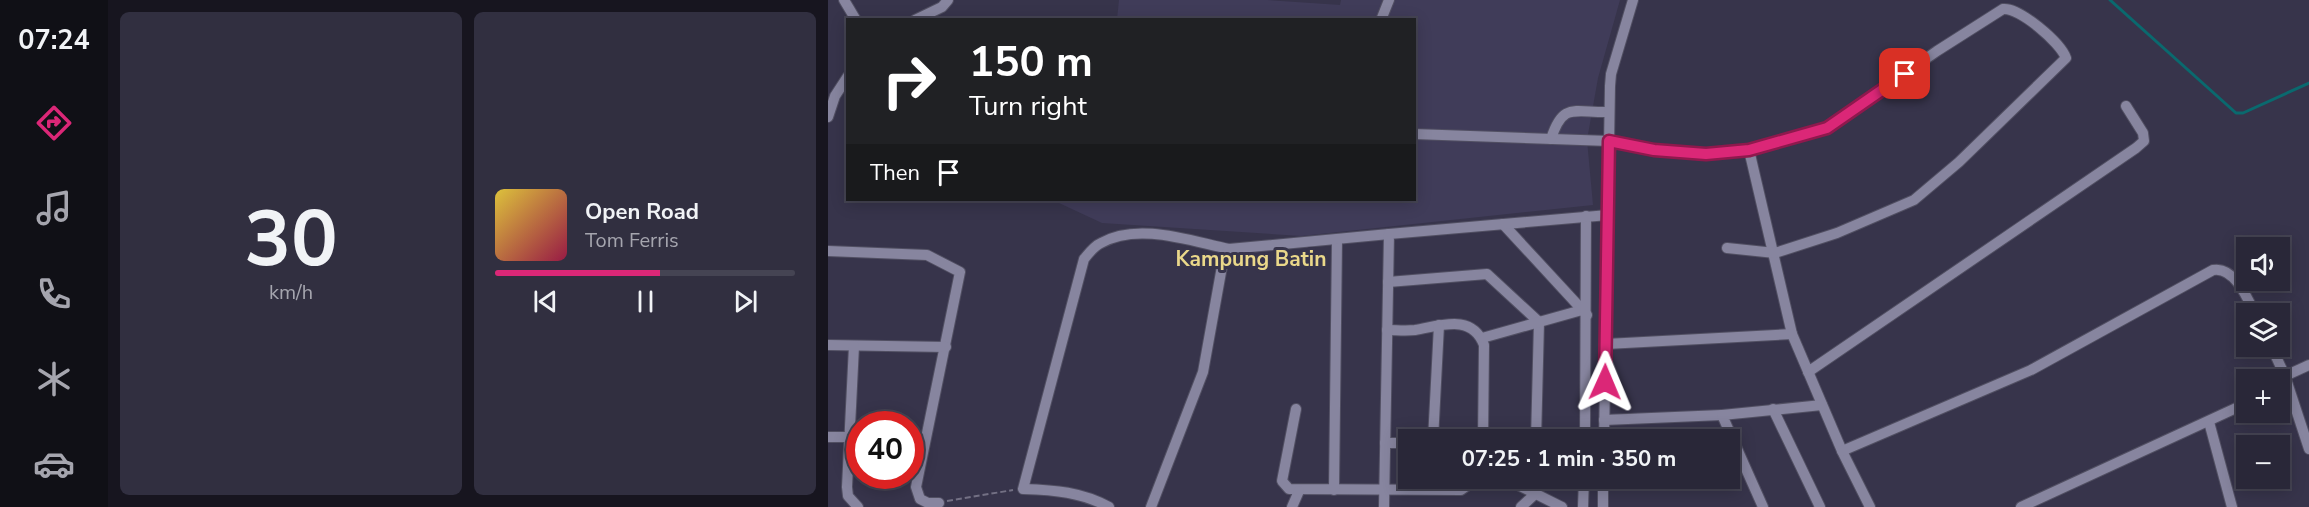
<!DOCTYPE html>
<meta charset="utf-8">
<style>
:root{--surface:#292738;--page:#312f40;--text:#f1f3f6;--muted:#a5a5ae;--line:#454453;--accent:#db2777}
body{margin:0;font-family:"Nunito Sans",sans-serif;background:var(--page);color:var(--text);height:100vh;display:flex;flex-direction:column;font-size:22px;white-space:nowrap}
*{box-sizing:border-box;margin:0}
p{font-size:20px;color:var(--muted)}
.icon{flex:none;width:33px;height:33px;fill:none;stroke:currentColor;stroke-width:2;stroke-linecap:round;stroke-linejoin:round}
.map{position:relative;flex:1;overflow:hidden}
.side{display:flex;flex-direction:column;gap:12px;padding:12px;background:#17151f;width:720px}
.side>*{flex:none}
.hud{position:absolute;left:18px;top:18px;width:570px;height:183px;border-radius:0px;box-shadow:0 3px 15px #0003,0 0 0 2px var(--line);background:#202124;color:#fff;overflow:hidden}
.tools{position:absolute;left:1408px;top:237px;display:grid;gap:12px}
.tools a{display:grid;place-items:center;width:54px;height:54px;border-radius:0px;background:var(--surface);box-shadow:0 3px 15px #0003,0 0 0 2px var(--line);font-size:30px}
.speed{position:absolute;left:18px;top:411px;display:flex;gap:12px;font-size:30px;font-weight:700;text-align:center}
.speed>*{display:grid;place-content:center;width:78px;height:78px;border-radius:50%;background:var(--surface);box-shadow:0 3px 15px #0003,0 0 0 2px var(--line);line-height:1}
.speed .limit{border:9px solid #d22;background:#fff;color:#111}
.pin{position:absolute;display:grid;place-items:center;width:51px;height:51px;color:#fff;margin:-26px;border-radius:12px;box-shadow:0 3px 9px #0006}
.me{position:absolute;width:66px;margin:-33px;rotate:1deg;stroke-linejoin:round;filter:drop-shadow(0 0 4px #0008)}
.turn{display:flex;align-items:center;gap:21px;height:126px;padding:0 24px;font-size:27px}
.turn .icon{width:78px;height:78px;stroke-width:2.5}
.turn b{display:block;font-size:42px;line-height:51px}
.then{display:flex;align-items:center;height:57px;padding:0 24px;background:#0003;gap:12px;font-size:22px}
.side .card{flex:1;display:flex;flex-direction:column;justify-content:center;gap:9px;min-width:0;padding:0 21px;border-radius:9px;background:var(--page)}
.side .dial{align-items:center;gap:0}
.dial b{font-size:78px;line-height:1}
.song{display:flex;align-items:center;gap:18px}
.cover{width:72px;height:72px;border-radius:9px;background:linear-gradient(135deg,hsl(50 70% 55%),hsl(340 70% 35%))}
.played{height:6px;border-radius:3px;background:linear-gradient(90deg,var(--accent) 55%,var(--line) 55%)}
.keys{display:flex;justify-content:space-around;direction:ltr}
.side .tiles{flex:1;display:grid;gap:12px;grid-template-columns:repeat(2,1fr)}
.trip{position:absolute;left:570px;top:429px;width:342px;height:60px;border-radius:0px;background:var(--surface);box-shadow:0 3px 15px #0003,0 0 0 2px var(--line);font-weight:700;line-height:60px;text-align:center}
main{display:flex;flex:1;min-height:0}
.tabs{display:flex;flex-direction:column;width:108px;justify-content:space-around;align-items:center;background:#101016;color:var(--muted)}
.tabs .icon{width:42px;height:42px}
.tabs .current{color:var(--accent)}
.tabs b{font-size:27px;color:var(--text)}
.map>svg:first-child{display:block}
.built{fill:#403c59}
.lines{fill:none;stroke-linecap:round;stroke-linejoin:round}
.stream{stroke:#0a696e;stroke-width:3}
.minor-casing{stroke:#514f62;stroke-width:12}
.path{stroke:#737084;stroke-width:2;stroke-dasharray:6 3;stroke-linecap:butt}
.minor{stroke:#87859f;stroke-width:10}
.route-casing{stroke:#8e194d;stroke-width:15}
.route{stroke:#db2777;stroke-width:10}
.labels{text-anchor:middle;stroke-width:6;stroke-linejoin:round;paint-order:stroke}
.neighbourhood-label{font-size:21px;font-weight:bold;fill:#ead88a;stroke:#37344b}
</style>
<main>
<nav class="tabs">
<b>07:24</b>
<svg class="icon current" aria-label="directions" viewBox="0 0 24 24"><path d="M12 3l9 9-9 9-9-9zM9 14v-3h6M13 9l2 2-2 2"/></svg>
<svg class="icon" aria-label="music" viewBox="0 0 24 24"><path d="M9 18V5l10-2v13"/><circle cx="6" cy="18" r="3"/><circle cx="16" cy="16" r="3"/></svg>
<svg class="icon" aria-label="phone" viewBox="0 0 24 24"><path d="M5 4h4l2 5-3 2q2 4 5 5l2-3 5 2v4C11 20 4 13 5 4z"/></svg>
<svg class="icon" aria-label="climate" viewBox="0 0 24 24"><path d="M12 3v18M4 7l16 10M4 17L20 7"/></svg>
<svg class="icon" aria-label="car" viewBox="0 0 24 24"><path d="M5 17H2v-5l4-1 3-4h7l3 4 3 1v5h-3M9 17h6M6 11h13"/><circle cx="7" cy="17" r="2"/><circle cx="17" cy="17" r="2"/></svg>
</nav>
<section class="side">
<div class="tiles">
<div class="card dial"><b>30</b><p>km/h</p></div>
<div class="card">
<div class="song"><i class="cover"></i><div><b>Open Road</b><p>Tom Ferris</p></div></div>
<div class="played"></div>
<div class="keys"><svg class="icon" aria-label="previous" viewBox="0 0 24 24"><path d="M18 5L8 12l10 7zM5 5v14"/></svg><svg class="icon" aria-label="pause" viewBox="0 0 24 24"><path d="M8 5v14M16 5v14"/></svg><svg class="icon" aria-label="next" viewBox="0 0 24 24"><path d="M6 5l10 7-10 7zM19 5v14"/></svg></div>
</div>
</div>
</section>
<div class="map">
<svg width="1481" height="507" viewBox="0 0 1481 507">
<rect width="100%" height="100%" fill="#37344b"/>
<!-- built -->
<path class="built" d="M291,0h148l73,5 1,-5h279l-22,78 -11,62 6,65 -292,31 -199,-13 -43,-20 1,-3h354v-180l-297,-1z"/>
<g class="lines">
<!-- stream -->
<path class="stream" d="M1282,0l126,113h7l66,-30"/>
<!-- minor casing -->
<g class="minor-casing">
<g id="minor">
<path d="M16,0l12,20"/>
<path d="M87,20l27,-13 6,-7"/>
<path d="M553,20l8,-20"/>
<path d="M0,117l7,-21 13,-20"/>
<path d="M586,134l195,7 45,9 52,5 43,-5 43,184 50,117 28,56"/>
<path d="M723,139c12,-38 24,-26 58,-27"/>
<path d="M675,224l84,91"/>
<path d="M899,248l48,5 62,-20 77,-33 45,-38 107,-104c-6,-16 -47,-51 -63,-49l-66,42 -110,77 -78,22"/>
<path d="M0,251l99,4 33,17 -44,215 4,12 8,4h11"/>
<path d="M560,282l99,-8 52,48 -3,118"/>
<path d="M559,330c9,0 19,1 28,0 25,-4 57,-17 69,15l-1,95"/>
<path d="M654,338l100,-28"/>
<path d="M778,344l186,-10"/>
<path d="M0,345l118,2"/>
<path d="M26,346l-7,141 1,9 10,11"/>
<path d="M1443,346l14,30 24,73"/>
<path d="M980,372l328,-224 8,-7 -1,-8 -17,-27"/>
<path d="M1457,376l24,-11"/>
<path d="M468,409l-14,72 7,8 172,1 17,-12"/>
<path d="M945,409l47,98"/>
<path d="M776,420l118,-5"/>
<path d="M1381,422l23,85"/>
<path d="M0,437h22"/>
<path d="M605,440l6,-115"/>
<path d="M757,440l1,-224"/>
<path d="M776,440l6,-354 1,-12 22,-74"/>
<path d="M557,443h23"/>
<path d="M1014,451l189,-81 182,-100c21,-4 34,27 42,44"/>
<path d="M676,478l58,29"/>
<path d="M506,490l3,-250"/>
<path d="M281,507c-28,-15 -54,-17 -86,-18l61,-230c5,-6 10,-13 17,-16 37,-21 89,-2 128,6"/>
<path d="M323,507l52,-135 20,-111 6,-12 160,-15"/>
<path d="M464,507l7,-16"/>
<path d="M556,507l5,-273 219,-19"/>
<path d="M693,507l14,-13 1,-16"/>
<path d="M755,507l1,-29"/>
<path d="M775,507v-29"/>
<path d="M935,507l-41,-92 100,-10"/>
<path d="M1193,507l226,-104"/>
</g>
</g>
<!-- path -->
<path class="path" d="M119,501l66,-11"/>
<!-- minor -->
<use href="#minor" class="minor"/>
</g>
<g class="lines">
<!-- route casing -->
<g class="route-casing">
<path id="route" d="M777,382l4,-241 45,9 52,4 43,-4 78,-22 78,-54"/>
</g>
<!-- route -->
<use href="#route" class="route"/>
</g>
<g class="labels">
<!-- neighbourhood labels -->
<g class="neighbourhood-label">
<text x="423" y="266">Kampung Batin</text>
</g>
</g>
</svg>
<div class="tools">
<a><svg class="icon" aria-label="sound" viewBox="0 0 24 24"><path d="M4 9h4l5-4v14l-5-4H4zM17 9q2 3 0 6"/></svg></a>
<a><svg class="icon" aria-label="layers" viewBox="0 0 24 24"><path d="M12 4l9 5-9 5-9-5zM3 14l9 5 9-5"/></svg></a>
<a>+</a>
<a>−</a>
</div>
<div class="speed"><div class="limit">40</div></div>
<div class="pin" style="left:1077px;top:74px;background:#d93025"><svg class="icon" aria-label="arrive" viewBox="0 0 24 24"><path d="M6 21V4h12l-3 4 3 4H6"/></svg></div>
<svg class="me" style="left:777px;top:382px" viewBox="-20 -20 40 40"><path d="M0-17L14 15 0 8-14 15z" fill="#db2777" stroke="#fff" stroke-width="4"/></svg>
<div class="trip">07:25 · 1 min · 350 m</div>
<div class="hud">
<div class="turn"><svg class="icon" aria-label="right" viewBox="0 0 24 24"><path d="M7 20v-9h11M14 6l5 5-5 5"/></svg><div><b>150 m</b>Turn right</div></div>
<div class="then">Then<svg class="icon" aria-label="arrive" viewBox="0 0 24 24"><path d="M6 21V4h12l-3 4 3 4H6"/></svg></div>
</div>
</div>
</main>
